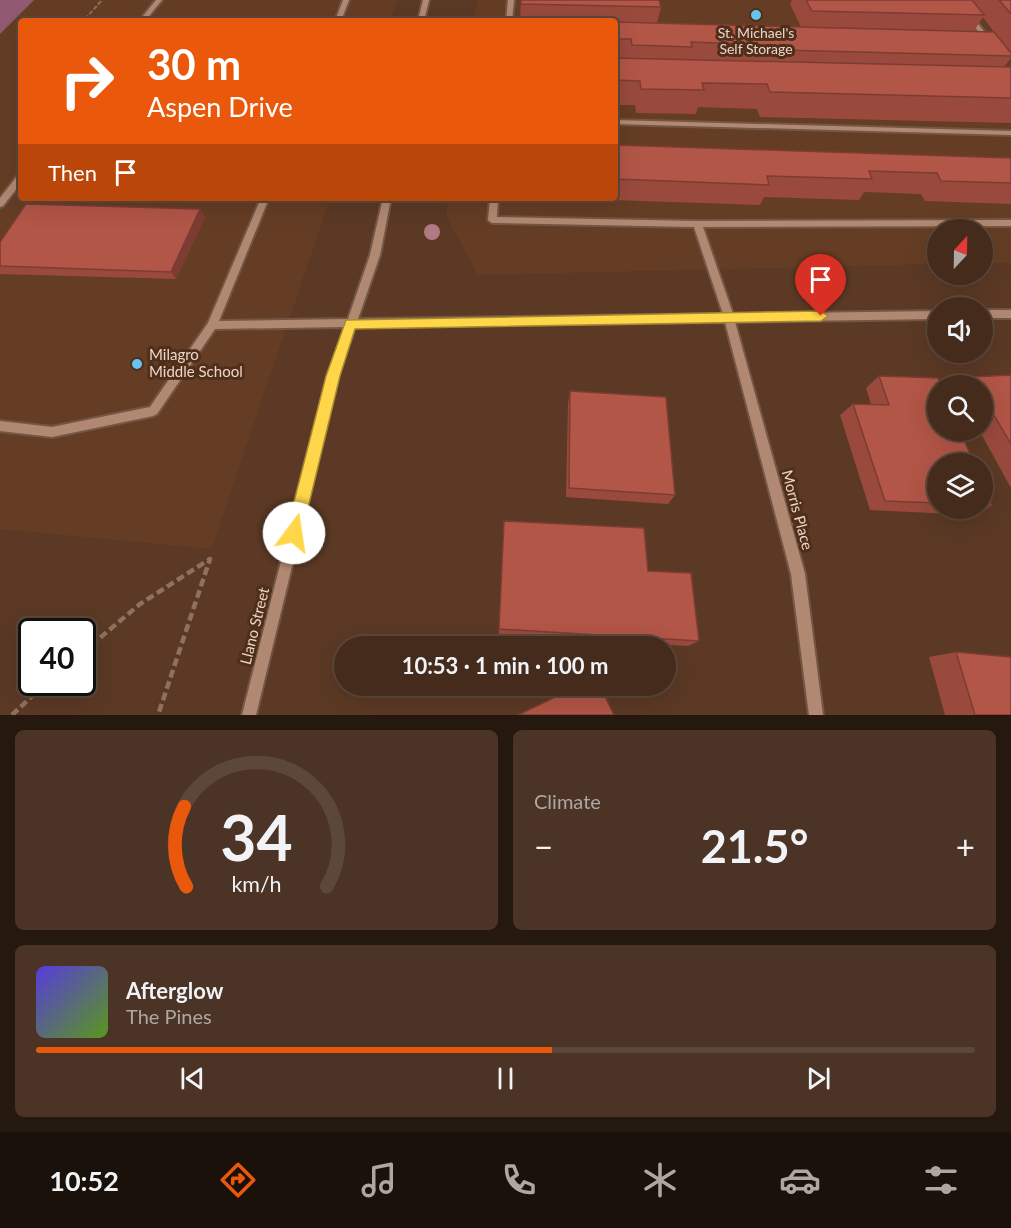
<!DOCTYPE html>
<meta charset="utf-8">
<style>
:root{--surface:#442b1c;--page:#4b3325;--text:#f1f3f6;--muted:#afa7a3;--line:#5c473b;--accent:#ea580c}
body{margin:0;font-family:Lato,sans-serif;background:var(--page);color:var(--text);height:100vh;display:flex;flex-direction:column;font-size:22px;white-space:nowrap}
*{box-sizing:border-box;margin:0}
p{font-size:20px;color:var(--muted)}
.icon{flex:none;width:33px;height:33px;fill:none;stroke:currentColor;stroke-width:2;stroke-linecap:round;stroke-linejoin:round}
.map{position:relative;height:715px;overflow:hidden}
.side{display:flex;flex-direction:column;gap:15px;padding:15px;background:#25180f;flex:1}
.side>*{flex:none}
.hud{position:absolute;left:18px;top:18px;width:600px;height:183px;border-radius:6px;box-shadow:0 6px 24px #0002,0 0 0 2px var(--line);background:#ea580c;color:#fff;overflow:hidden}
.needle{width:39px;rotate:22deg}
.buttons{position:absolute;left:927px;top:219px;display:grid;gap:12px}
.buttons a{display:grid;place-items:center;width:66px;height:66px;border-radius:50%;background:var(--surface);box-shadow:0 6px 24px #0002,0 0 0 2px var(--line);font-size:30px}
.speed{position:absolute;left:18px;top:618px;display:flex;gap:12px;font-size:30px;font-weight:700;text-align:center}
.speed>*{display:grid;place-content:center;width:78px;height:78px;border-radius:50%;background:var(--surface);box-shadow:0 6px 24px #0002,0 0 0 2px var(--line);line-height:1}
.speed .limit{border:3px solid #111;border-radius:9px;background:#fff;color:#111}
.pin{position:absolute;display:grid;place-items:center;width:51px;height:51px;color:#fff;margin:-62px -26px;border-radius:50% 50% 50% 0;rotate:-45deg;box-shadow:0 0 6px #0007}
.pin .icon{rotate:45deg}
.me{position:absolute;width:66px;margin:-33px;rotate:14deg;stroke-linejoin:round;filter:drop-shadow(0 0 4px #0008)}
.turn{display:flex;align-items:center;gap:21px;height:126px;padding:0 30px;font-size:27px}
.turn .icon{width:78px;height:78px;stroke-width:2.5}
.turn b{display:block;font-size:42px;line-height:51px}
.then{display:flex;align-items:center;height:57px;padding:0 30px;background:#0003;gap:12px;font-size:22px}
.big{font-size:45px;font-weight:700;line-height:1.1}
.side .widget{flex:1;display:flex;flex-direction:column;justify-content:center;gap:9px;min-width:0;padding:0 21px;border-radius:9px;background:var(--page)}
.side .dial{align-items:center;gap:0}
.dial svg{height:156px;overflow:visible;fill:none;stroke:var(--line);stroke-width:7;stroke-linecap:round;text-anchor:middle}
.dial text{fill:var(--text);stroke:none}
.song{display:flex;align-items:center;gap:18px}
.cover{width:72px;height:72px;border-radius:9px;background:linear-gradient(135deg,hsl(250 70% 55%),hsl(90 70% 35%))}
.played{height:6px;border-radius:3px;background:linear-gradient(90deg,var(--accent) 55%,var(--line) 55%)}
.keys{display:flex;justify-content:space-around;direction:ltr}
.heat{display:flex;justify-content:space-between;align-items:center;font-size:33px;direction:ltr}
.side .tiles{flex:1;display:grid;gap:15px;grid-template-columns:1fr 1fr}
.widget:last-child{grid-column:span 2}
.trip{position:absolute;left:334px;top:636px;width:342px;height:60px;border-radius:30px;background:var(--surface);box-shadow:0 6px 24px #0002,0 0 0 2px var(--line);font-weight:700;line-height:60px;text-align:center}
.tabs{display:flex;height:96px;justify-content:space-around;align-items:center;background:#1b110b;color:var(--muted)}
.tabs .icon{width:42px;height:42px}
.tabs .on{color:var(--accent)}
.tabs b{font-size:27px;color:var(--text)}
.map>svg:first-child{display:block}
.built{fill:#653d24}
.green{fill:#915a73}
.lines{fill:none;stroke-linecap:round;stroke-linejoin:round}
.minor-casing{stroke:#735644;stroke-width:4}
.path-far1{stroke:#8f7160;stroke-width:2;stroke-dasharray:4.5 2;stroke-linecap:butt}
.path{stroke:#8f7160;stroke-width:4.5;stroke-dasharray:8 4;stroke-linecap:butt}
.minor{fill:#b18973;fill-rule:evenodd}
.tree{fill:#b17b83}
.wall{fill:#994a3d;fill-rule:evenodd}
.shaded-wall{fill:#7d3c32}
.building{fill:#b25647;stroke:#7d3c32;stroke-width:1.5}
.route{fill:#ffd54a;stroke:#a68a30;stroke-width:1.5}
.poi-dot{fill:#67c4f0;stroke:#4f2e1a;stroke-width:2}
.labels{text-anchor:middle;stroke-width:6;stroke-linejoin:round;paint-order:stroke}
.far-poi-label{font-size:14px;fill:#ebd5c9;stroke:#4f2e1a}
.poi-label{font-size:15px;fill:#ebd5c9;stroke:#4f2e1a;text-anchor:start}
.street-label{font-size:15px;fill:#ebd5c9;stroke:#4f2e1a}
</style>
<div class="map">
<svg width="1011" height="715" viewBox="0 0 1011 715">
<rect width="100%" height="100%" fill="#5b3925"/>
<!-- built -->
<g class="built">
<path d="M0,0h397l-7,21h-369v177h309l-118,351 -212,-20z"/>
<path d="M477,0h528l6,7v256h-28l-1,-33h-44l-1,34 -459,11 -32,-59 2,-18h167v-177h-141z"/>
</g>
<!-- green -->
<path class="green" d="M0,0h34l-34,34z"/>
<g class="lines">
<!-- minor casing -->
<g class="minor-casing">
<g id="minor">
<path d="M156,0h6l-17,21h-6z"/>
<path d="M343,0h6l-8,21h-6z"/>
<path d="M423,0h6l-5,21h-6z"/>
<path d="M508,0h6l-2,21h-6z"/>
<path d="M954,0h6l32,42v2h-4z"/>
<path d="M615,120l396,11v4l-396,-11z"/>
<path d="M21,174v9l-18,23 -3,1v-9l18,-23z"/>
<path d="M261,198h8l-50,123 129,-2 22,-64 13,-57h8l-11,57 -22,64 365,-5 -29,-87 -202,-4 -4,-3 2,-22h8l-1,19 200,4 314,-1v6l-308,1 30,87 205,-3v8l-203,3 70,252 18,141h-14l-18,-141 -66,-252 -370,5 -17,49 -82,339h-14l86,-339 17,-49 -130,2 -58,85 -4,2 -101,21 -52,-6v-10l52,6 98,-20 58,-84z"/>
<rect x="982" y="310" width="29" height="8"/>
</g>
</g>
<!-- path-far1 -->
<path class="path-far1" d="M85,19l17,-19"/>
<!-- path -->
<g class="path">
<path d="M82,653l58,-49 70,-45 -52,156"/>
<path d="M12,715l35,-33"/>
</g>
<!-- minor -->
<use href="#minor" class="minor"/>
</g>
<!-- trees -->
<circle class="tree" cx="432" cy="232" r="8"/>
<!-- wall -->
<g class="wall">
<path d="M521,0l140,7 -4,16 144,4 -11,-23 2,-4h219v58l-7,9h7v56l-251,-6 -3,-8 -59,-2 -2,7 -60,-1 -1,-8h-20v-84h-95zM983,17l11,15 -20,-1z"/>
<path d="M615,145l396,13v46l-86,-3 -4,-7 -57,-2 -5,8 -95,-3 -4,8 -205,-7h60z"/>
<path d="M200,209l5,8 -29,62 -176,-5v-32z"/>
<path d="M1011,375v113l-32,-58h3v-44h-21l11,-9z"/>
<path d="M879,376l59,88v44h44v-24l10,22 -19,9 -103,-5 -30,-95 13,-11h18l-5,-16z"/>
<path d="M570,391l105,104 -7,9 -102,-7 2,-93z"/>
<path d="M648,571l51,70 -11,5 -189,-11v-6z"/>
<path d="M956,652l55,63h-66l-16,-58z"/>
</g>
<!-- shaded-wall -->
<path class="shaded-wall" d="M200,209l5,8 -29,62 -5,-7z"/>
<!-- building -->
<g class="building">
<path d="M521,0h138l2,7 -140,-3z"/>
<path d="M806,0h166l12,15 -172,-4z"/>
<path d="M999,0h12v14z"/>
<path d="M520,20l45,1h-45z"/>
<path d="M615,22l379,10 17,21v3l-264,-7 -2,-5 -54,-2 1,5 -60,-2 -1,-6h-16z"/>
<path d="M615,58l396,9v31l-241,-6 -3,-8 -65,-1 2,7 -63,-1 -1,-8 -25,-1z"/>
<path d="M615,145l396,13v25l-70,-2 -4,-8 -68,-2 3,8 -105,-3 2,9 -154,-6z"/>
<path d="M26,204l174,5 -29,63 -171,-6v-24z"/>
<path d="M1011,375v69l-29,-49v-9h-5l-5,-9z"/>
<path d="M879,376l59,2 3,8h-3v44h22l14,34h-36v39l-53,-2 -32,-97 36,1z"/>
<path d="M570,391l96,6 9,98 -106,-7z"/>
<path d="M982,484l10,22h-10z"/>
<path d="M504,521l140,7 4,43 43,2 8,68 -200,-12z"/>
<path d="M956,652l55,5v58h-36z"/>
<path d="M578,686h22l14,29h-96z"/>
</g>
<!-- route -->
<path class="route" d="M821,311l7,5 -7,5 -466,8 -15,47 -38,157 -2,6 -6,2 -6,-2 -2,-6 40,-157 20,-56z"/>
<!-- markers -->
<g class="poi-dot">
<circle cx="756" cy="15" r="6"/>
<circle cx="137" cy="364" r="6"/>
</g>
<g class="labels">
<!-- far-poi labels -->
<g class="far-poi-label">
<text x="756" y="38">St. Michael's<tspan x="756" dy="16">Self Storage</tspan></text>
</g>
<!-- poi labels -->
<g class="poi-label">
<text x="149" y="360">Milagro<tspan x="149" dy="17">Middle School</tspan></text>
</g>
<!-- street labels -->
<g class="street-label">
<text transform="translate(797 510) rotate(75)" y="5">Morris Place</text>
<text transform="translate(255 626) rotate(-76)" y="5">Llano Street</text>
</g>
</g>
</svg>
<div class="buttons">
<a><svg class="needle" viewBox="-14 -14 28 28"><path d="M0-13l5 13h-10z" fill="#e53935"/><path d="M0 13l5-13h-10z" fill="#afa7a3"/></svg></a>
<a><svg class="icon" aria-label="sound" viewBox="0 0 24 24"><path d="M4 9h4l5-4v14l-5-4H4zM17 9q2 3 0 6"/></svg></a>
<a><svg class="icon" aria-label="search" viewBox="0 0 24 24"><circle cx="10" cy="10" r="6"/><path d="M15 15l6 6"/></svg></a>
<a><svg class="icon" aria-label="layers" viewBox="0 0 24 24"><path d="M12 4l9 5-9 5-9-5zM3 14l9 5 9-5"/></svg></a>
</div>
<div class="speed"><div class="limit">40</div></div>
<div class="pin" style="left:821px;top:316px;background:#d93025"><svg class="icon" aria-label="arrive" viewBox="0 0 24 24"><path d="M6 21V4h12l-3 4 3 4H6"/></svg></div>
<svg class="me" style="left:294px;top:533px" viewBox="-20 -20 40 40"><circle r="19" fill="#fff"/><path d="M0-13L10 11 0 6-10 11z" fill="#ffd54a"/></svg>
<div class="trip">10:53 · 1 min · 100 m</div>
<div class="hud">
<div class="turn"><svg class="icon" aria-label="right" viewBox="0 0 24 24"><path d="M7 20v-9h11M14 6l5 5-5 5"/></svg><div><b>30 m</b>Aspen Drive</div></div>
<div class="then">Then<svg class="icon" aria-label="arrive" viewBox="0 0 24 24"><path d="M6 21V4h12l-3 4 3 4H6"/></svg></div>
</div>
</div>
<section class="side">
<div class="tiles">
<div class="widget dial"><svg viewBox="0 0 100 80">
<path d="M14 69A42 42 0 1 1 86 69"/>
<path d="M14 69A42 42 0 0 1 13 28" stroke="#ea580c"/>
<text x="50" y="56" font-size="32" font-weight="700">34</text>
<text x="50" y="72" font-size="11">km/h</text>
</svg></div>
<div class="widget"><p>Climate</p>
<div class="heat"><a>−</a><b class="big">21.5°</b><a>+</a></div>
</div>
<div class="widget">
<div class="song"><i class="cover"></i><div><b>Afterglow</b><p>The Pines</p></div></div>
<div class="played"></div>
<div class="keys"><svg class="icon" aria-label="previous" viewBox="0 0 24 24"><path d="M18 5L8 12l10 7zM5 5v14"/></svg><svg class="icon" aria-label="pause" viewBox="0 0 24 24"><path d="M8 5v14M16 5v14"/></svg><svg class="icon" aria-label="next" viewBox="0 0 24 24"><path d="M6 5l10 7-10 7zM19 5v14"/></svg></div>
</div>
</div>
</section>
<nav class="tabs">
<b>10:52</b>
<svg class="icon on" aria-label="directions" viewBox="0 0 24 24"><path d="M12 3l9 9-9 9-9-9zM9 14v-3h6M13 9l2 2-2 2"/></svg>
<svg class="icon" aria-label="music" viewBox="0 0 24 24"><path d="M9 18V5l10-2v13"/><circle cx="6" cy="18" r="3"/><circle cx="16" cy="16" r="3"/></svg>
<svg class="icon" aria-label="phone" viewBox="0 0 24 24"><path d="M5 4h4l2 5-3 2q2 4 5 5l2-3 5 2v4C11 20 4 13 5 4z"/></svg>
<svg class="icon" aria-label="climate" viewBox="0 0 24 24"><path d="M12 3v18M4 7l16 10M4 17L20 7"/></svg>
<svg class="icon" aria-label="car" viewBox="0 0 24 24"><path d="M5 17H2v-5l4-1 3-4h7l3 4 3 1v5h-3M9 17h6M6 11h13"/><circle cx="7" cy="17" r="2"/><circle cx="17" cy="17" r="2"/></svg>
<svg class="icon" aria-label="filters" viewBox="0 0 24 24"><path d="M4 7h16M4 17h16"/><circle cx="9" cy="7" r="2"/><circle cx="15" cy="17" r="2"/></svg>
</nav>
